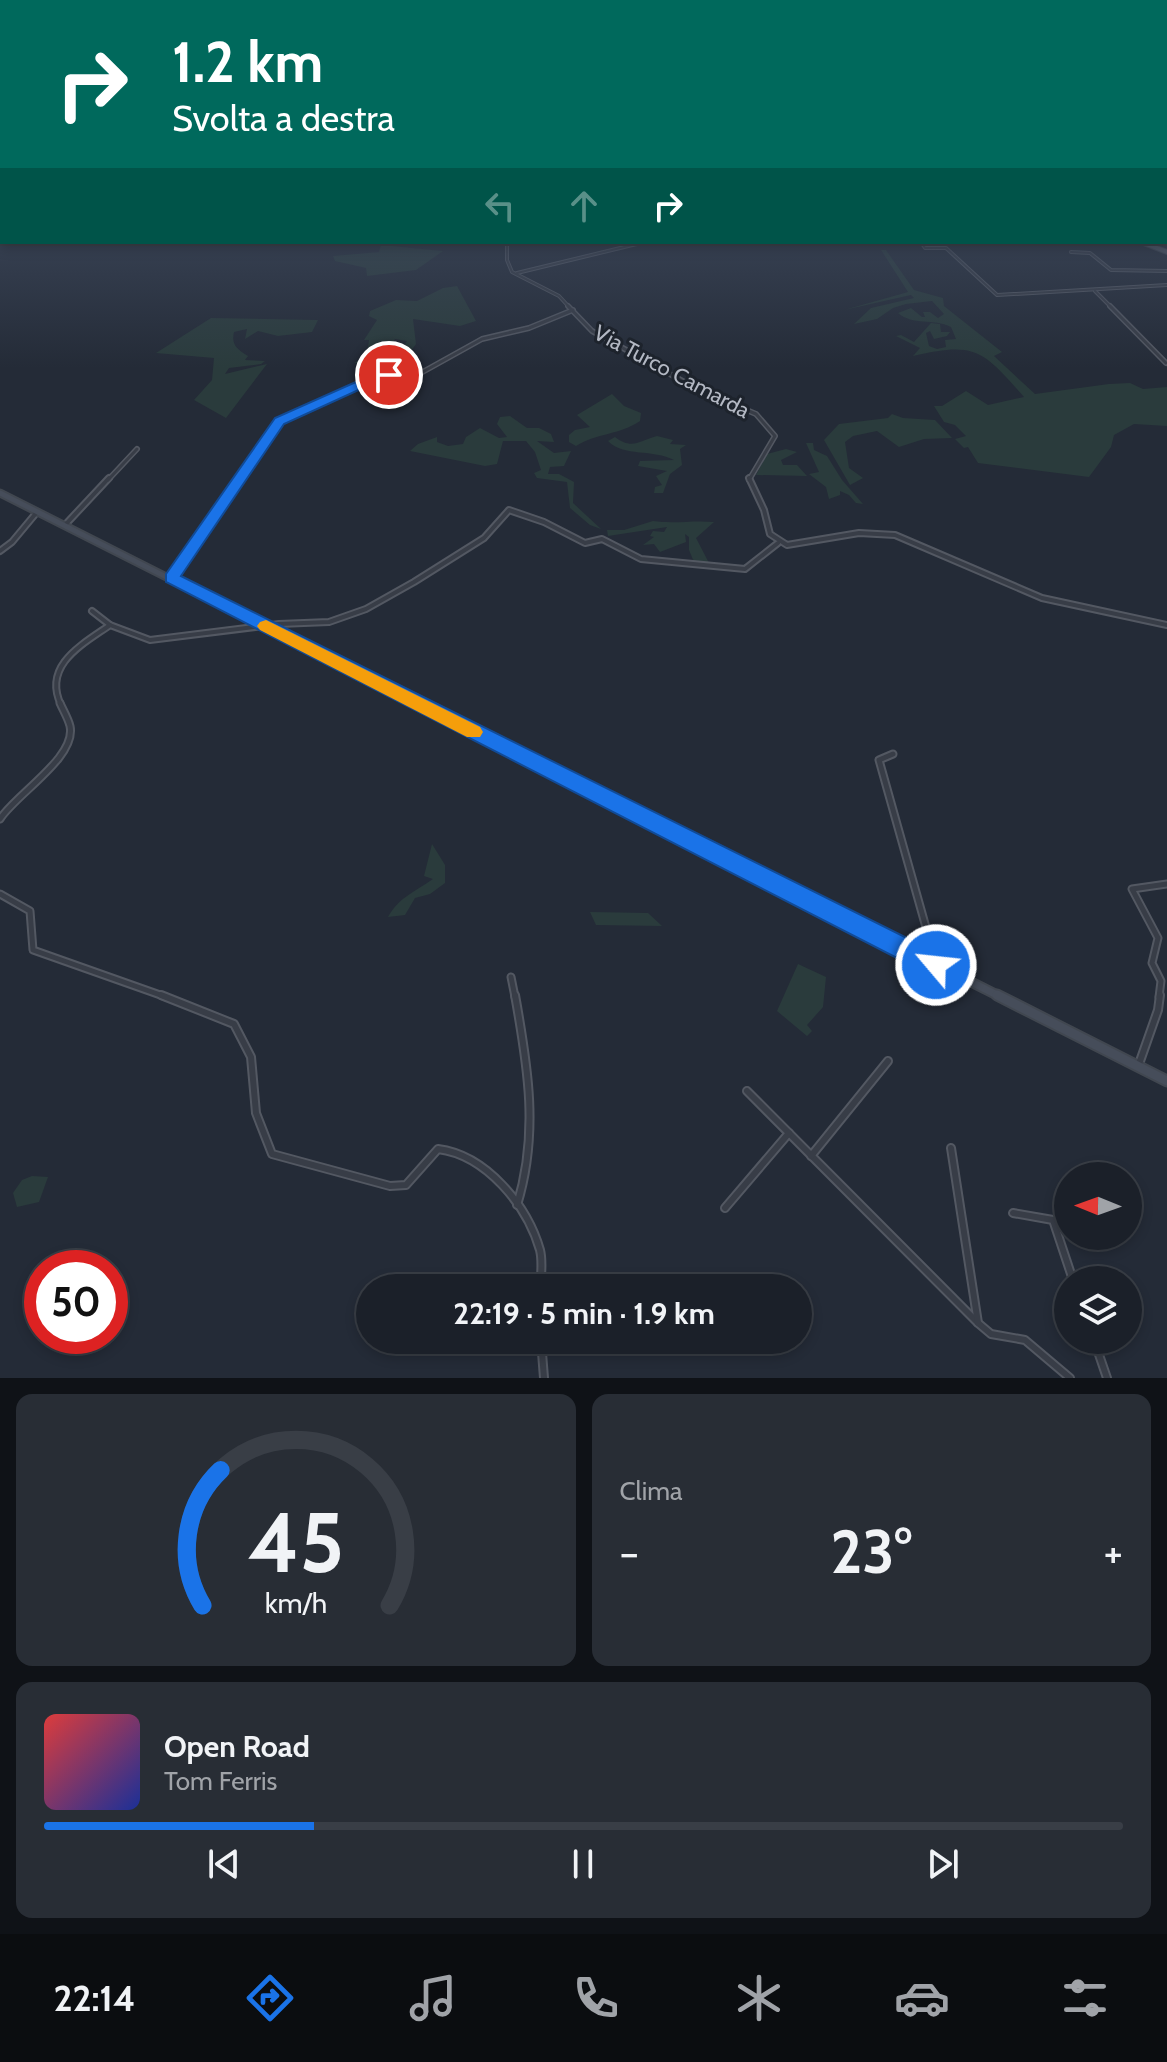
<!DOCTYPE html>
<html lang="it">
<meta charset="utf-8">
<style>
:root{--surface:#1b2029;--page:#282d35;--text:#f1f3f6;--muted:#a0a3a8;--line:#393e46;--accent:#1a73e8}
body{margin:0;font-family:Cabin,sans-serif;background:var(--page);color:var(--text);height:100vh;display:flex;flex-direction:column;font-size:30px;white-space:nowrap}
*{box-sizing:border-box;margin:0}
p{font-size:26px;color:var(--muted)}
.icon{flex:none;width:44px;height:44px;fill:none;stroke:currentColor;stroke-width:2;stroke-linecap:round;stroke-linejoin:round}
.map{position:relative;height:1378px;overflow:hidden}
.sheet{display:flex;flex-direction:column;gap:16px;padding:16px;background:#0f1217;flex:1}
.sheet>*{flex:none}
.guide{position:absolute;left:0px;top:0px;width:1168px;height:244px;box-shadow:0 4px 12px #0003,0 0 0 2px var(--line);background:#00695c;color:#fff;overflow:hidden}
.needle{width:52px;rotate:271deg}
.fabs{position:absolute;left:1054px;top:1162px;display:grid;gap:16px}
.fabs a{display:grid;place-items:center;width:88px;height:88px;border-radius:50%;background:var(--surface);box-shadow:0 4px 12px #0003,0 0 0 2px var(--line);font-size:40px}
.speed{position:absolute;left:24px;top:1250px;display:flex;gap:16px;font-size:40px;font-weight:700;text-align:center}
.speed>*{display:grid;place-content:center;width:104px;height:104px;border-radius:50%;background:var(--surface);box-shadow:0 4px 12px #0003,0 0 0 2px var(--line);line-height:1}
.speed .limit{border:12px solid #d22;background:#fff;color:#111}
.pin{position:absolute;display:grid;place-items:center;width:68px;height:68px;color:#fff;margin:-34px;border:4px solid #fff;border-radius:50%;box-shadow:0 2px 8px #0007}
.me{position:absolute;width:88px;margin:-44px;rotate:298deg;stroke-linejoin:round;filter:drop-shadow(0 0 6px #0008)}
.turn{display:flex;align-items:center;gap:28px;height:168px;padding:0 40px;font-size:36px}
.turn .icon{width:104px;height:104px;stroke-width:2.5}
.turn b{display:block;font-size:56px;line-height:68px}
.lanes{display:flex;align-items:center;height:76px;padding:0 40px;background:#0003;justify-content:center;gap:40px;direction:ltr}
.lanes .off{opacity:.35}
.big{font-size:60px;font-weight:800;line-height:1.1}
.sheet .card{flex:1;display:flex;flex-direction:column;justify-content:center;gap:12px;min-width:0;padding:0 28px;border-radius:16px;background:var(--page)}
.sheet .dial{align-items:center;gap:0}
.dial svg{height:208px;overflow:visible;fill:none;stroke:var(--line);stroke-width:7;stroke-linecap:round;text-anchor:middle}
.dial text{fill:var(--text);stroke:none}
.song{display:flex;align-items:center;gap:24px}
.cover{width:96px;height:96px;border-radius:12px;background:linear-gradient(135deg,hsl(0 70% 55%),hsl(230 70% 35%))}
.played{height:8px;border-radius:4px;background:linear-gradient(90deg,var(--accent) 25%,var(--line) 25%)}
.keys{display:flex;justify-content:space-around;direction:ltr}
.heat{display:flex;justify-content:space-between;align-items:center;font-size:44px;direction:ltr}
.sheet .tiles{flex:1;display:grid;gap:16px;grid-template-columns:1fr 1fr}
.card:last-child{grid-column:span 2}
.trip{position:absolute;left:356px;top:1274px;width:456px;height:80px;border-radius:40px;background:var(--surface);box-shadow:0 4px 12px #0003,0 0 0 2px var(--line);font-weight:800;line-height:80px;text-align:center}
.tabs{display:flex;height:128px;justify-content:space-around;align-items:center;background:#0b0d10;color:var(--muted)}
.tabs .icon{width:56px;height:56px}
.tabs .selected{color:var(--accent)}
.tabs b{font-size:36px;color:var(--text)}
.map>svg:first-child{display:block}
.green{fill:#2a3b3c}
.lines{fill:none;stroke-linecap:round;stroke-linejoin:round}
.minor-far4-casing{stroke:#535862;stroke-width:4}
.minor-far3-casing{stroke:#535862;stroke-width:6}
.minor-far2-casing{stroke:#535862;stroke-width:8}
.minor-far1-casing{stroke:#535862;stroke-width:9}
.minor-casing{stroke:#535862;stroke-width:10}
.secondary-far2-casing{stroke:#414750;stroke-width:9}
.secondary-far1-casing{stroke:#414750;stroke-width:11}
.secondary-casing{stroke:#414750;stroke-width:13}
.primary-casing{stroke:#414750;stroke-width:6}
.minor-far4{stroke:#383d47;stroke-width:2}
.minor-far3{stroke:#383d47;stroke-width:3}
.minor-far2{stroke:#383d47;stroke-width:4}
.minor-far1{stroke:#383d47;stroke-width:5}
.minor{stroke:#383d47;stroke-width:6}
.secondary-far2{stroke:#464d5a;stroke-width:5}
.secondary-far1{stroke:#464d5a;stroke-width:7}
.secondary{stroke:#464d5a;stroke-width:9}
.primary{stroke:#565c67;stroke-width:4}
.route{fill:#1a73e8;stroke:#114b97;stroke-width:2}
.slow{fill:#f59e0b}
.labels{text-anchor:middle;stroke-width:6;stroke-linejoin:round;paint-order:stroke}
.far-street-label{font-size:22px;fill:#b3b8c3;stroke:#1d232c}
</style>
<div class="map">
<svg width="1167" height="1378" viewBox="0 0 1167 1378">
<rect width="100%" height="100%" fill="#242b37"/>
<!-- green -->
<g class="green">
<path d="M381,245l62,6 -27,19 -49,6 -1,-8 -31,-7 -2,-5 46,-4z"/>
<path d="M881,250h5l28,40 29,8 1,8 58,46 -8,4 41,38 74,-10 21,-1 13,6 24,-2v39l-33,-2 -20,11 -3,12 -22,30 -111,-14 -10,-16 -4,1 -9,-9 11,-3 -11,-11 -11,-3 -10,-16h8l24,-15 22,14 36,-8c-41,-46 -47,-56 -111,-41l7,-8 -24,-12 5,-1 13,7 17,-19 9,1 1,8h9l-3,4 -13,3 -4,-8 -4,2 3,13 8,3 9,-2 -1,-7 11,-1 -5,-12c-18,-9 -38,-1 -53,-14l13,-5 11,9h3l-2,-5h7l8,6 6,-4 -12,-13 -26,3 -13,4 -16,11 -23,5 17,-16 43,-10 -3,-3 -67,15 64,-18z"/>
<path d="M457,286l19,35 -16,5 -47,-7 3,25 -11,15 -35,7 -16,-3 12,-7 36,-7 5,-8 -12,-2 -6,10 -22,4 2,-13h-5l13,-20 -8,-4 1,-5 26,-11 21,1 26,-13z"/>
<path d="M211,318l107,2 -6,12 -34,4 -20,-5 -13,8 2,-10 -13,3c-3,13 3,17 14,24l-3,4 20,1 -4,3 -32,4 -4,6 42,-10 -41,54 -32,-18 18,-20 2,-22 -58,-5z"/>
<path d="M612,394l12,12 17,7 -1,8c-21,14 -43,12 -64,25l-7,-4v-7l6,-5 15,-3 -13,-12z"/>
<path d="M892,414l11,4 32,2 17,18 -28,1 -25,8 -22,-16 -24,5 -8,6 4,26 14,10 -13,7 -26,-45 15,-16 49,-6z"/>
<path d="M510,416l17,12h12l12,6 3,8 -17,-1 17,12 17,-2 -7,15 -14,1 -2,7h11l15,8 -1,21 28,26 -11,-4 -20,-17 -3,-26 -30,-4 -3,-5 7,-3 -6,-18 -9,-11h-23l-6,23 -12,2 -75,-15 8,-7 19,-7v5l11,4 15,-2 3,-7 14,-9 19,10 8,-1 -10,-13 3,-7z"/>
<path d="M657,436l16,4 -3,4 16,1 -6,4 2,16 -12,9 -7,19h-9l1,-6 7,-2 -6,-9 11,-5 -29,-5 2,-5 34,-1c-20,-11 -51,-3 -66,-19l7,-4c17,13 24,4 42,-1z"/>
<path d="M806,443h7l1,7 13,6 15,24 21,24 -7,-1 -7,-8 -9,-4v4l-11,4 -3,-12 -17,-13 10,-2z"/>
<path d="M786,449l11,3 -16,8 2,5h14l10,11 -51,-1 11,-21z"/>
<path d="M653,521c21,3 40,-1 61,1l-18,16 13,25 -15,-1 -5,-12v-13l-4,-3 1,8 -26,10 -6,-8 -11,1 11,-8 -4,-1 3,-5 11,1 3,-5 -59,9 -1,-6h17z"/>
<path d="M432,844l13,21v18l-15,11 -15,4 -10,17 -17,2c11,-20 27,-25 45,-38l-9,-3z"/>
<path d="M590,912l58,1 14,13 -66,-1z"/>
<path d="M798,964l28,13 -3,30 -16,18 5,6 -5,5 -30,-25z"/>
<path d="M32,1176l16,1 -9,25 -22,5 -4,-14 9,-13z"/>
</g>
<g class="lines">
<!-- minor-far4 casing -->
<g class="minor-far4-casing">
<g id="minor-far4">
<path d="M507,242v18l5,12 47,24 11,12"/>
<path d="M921,242l4,6h21l51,47 170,-10"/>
<path d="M1071,252l19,1 21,17 56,1"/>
<path d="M517,273l128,-31"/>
<path d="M1095,291l17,17"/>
</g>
</g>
<!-- minor-far3 casing -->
<g class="minor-far3-casing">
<g id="minor-far3">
<path d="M568,306l24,25 105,58 59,25 19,22 -26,44"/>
<path d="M1110,306l56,57"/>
<path d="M108,480l29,-31"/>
<path d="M239,480l40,-59 92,-41 18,-5 30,-1 63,-35 47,-11 44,-18"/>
</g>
</g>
<!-- minor-far2 casing -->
<g class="minor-far2-casing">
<g id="minor-far2">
<path d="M749,478l15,32 6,24 17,11 72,-12 36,2 147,63 125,27"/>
<path d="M65,525l44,-47"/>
<path d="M0,551l12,-9 25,-30"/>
<path d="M172,578l68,-100"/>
<path d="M92,611l18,14 40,15 129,-16 50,-2 37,-13 48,-27 70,-44 25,-28 35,12 41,21 17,-4 39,20 104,10 33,-26"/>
<path d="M61,705c-19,-40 22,-61 49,-80"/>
</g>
</g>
<!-- minor-far1 casing -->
<g class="minor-far1-casing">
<g id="minor-far1">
<path d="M893,754l-14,6 57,203"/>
<path d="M0,819c16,-25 77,-62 70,-93 -2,-8 -7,-16 -10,-23"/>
<path d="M0,894l30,17 3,39 133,47"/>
<path d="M511,977l4,20"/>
<path d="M1159,997l2,-16 -9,-18 6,-25 -26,-49 35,-5"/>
</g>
</g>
<!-- minor casing -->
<g class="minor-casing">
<g id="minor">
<path d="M161,995l73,29 17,33 5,56 16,41 118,32 16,-1 32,-36c48,6 89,56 102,101 3,12 1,26 0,38"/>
<path d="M515,995c13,72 24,139 2,210"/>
<path d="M1139,1064l19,-54 2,-15"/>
<path d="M747,1091l231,232"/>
<path d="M951,1148l27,175 13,11 34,6 45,38"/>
<path d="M811,1156l77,-95"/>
<path d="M725,1208l64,-75"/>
<path d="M1013,1213l40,7 20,60"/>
<path d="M541,1340l3,38"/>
<path d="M1094,1340l13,38"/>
</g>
</g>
<!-- secondary-far2 casing -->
<g class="secondary-far2-casing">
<path id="secondary-far2" d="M0,493l420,212"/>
</g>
<!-- secondary-far1 casing -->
<g class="secondary-far1-casing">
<path id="secondary-far1" d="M416,703l585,294"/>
</g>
<!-- secondary casing -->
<g class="secondary-casing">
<path id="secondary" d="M997,995l170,86"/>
</g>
<!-- primary casing -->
<g class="primary-casing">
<path id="primary" d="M1141,242l26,10"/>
</g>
<!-- minor-far4 -->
<use href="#minor-far4" class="minor-far4"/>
<!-- minor-far3 -->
<use href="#minor-far3" class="minor-far3"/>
<!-- minor-far2 -->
<use href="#minor-far2" class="minor-far2"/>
<!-- minor-far1 -->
<use href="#minor-far1" class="minor-far1"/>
<!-- minor -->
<use href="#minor" class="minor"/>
<!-- secondary-far2 -->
<use href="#secondary-far2" class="secondary-far2"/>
<!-- secondary-far1 -->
<use href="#secondary-far1" class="secondary-far1"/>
<!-- secondary -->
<use href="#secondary" class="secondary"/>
<!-- primary -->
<use href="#primary" class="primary"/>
</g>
<!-- sky -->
<linearGradient id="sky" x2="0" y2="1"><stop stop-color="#14181e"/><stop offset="0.48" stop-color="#3f4a5e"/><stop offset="1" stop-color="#3f4a5e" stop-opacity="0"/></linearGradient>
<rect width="1167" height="368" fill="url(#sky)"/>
<!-- route -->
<path class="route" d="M389,371l6,4 -1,3 -18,4 -92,42 -103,152 764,381 3,8 -3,9 -9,3 -8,-3 -762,-392v-8l109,-156 92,-41z"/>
<!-- slow -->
<path class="slow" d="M266,620l214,107 3,5 -3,5h-13l-207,-107 -3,-4 3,-4z"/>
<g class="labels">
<!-- far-street labels -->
<g class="far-street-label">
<text transform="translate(672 371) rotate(28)" y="8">Via Turco Camarda</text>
</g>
</g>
</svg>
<div class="fabs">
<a><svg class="needle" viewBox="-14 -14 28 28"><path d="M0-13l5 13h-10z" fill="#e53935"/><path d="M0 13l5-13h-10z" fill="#a0a3a8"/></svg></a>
<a><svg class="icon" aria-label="layers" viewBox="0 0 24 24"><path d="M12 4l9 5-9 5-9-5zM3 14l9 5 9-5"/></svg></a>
</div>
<div class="speed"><div class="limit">50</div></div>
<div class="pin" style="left:389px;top:375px;background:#d93025"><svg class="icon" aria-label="arrive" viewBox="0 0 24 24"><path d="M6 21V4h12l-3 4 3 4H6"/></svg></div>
<svg class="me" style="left:936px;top:965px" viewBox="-20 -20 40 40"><circle r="17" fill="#1a73e8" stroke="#fff" stroke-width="3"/><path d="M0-11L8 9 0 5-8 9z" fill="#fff"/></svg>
<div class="trip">22:19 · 5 min · 1.9 km</div>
<div class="guide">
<div class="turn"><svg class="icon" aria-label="right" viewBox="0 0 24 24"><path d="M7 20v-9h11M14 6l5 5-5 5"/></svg><div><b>1.2 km</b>Svolta a destra</div></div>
<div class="lanes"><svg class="icon off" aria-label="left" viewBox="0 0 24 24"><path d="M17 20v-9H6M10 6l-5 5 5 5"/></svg><svg class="icon off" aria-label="ahead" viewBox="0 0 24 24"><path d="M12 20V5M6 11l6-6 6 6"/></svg><svg class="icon" aria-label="right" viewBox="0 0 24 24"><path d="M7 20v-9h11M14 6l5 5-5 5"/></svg></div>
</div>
</div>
<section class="sheet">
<div class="tiles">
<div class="card dial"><svg viewBox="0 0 100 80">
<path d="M14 69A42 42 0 1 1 86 69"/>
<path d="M14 69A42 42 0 0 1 21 17" stroke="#1a73e8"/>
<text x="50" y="56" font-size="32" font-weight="700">45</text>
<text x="50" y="72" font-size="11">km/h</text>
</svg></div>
<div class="card"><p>Clima</p>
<div class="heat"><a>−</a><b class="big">23°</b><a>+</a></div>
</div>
<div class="card">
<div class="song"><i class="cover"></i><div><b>Open Road</b><p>Tom Ferris</p></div></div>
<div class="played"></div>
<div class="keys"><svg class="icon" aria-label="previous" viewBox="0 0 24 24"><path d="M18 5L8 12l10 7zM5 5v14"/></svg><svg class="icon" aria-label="pause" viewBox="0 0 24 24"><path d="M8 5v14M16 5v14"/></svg><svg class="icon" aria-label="next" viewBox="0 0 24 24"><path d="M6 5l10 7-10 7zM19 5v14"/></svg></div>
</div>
</div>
</section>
<nav class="tabs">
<b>22:14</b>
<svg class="icon selected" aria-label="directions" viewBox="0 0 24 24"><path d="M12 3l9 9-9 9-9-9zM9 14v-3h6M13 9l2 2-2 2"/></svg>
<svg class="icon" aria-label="music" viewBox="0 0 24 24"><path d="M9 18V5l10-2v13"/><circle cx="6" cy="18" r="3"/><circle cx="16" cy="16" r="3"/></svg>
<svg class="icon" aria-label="phone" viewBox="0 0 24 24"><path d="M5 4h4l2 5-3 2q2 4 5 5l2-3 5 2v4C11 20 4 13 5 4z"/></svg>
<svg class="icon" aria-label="climate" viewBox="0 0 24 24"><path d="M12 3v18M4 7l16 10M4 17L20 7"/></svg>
<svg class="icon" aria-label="car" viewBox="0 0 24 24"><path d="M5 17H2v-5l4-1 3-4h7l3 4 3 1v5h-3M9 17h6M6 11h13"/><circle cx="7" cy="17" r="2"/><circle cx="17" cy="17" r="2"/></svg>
<svg class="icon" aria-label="filters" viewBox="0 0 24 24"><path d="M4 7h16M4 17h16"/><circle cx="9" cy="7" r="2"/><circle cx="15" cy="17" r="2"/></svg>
</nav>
